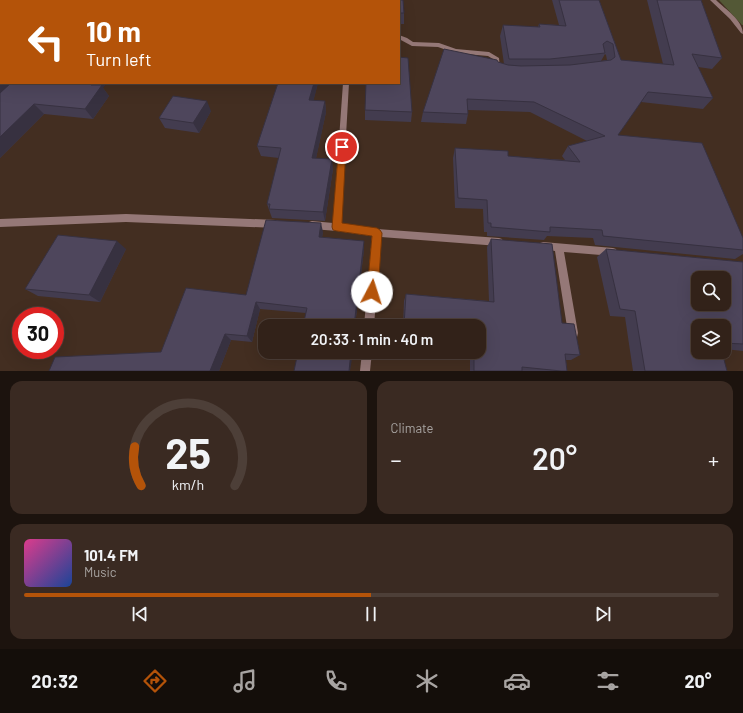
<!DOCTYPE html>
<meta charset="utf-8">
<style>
:root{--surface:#322219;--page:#3a2a22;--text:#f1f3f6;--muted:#a8a4a2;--line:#4d3f38;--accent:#b45309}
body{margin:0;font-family:Barlow,sans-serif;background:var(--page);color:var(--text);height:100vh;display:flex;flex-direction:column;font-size:15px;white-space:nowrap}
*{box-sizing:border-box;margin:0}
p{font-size:13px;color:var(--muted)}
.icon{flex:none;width:22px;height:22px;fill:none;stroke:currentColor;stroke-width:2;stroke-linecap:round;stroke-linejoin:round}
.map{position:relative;height:371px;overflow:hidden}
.details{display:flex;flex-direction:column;gap:10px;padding:10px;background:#1c130e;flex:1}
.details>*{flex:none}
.top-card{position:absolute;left:0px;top:0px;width:400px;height:84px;box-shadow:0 4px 16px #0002,0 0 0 1px var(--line);background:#b45309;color:#fff;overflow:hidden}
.fabs{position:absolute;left:691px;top:271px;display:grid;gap:8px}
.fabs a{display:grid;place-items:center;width:40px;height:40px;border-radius:8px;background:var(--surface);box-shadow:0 4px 16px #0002,0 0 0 1px var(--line);font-size:20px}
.speed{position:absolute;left:12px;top:307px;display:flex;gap:8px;font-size:20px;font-weight:700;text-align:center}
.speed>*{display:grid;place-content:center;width:52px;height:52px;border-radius:50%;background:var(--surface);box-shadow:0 4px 16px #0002,0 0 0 1px var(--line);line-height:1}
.speed .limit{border:6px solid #d22;background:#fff;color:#111}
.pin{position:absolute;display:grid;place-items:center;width:34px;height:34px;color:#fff;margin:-17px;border:2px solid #fff;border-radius:50%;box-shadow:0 1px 4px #0007}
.me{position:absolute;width:44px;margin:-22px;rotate:5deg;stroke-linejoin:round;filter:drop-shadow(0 0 3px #0008)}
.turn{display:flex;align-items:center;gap:14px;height:84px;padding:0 20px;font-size:18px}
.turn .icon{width:52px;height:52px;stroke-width:2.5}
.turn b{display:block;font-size:28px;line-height:34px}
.big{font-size:30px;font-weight:600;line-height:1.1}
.details .card{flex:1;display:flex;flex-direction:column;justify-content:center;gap:6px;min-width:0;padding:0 14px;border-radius:12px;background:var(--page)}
.details .dial{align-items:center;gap:0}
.dial svg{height:104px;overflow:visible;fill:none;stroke:var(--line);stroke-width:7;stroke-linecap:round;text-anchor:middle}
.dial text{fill:var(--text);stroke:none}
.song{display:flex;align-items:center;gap:12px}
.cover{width:48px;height:48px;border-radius:6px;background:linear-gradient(135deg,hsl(330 70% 55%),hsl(220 70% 35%))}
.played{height:4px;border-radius:2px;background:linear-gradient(90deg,var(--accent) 50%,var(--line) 50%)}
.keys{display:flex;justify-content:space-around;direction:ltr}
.heat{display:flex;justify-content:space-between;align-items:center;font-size:22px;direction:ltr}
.details .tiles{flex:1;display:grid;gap:10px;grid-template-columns:1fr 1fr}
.card:last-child{grid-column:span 2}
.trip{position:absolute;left:258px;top:319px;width:228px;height:40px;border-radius:12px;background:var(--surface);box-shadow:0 4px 16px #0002,0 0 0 1px var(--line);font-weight:600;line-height:40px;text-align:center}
.menu{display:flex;height:64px;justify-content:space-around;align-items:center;background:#140e0a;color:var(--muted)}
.menu .icon{width:28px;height:28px}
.menu .selected{color:var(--accent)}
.menu b{font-size:18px;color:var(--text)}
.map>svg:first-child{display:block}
.green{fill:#535836}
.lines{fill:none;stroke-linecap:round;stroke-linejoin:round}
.minor{fill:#957877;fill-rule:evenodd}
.wall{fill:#433c4f;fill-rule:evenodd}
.shaded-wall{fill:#373140}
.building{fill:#4e465c;stroke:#373140;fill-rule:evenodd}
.route{fill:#b45309;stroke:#753606}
</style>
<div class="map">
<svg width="743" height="371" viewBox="0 0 743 371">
<rect width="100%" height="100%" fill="#432e21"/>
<!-- green -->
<path class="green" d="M719,0h24v25h-1z"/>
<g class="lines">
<!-- minor -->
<g class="minor">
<path d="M108,0h6l-7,1z"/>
<path d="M710,0h6c9,9 27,20 27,34l-2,-1 -11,-14z"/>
<path d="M399,35l8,3 6,4 26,1 17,6 33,3 10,6 1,11 -1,1h-4l-2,-11 -5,-3 -33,-3 -17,-6 -26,-1 -13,-7z"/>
<path d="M343,83h6l-8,141 36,5 122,9 3,1 1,3 -1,3 -3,1 -118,-9 -7,89h-10l8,-90 -35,-5 -25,-2 -3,-1 -1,-3 1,-3 3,-1 21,2z"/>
<path d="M126,214l150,6 3,1 1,3 -1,3 -3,1 -150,-6 -126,5v-8z"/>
<path d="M543,242l70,6 3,1 1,3 -1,3 -3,1 -49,-4 14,81 -1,4 -4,1 -4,-1 -1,-4 -13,-82 -15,-2 -1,-3 1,-3z"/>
<path d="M362,352h10l-2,19h-10z"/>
</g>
</g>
<!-- wall -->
<g class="wall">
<path d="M552,0h47l22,60 42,4 -16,-64h54l21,58 -10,11 -14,-2 15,31 -10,11 -62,-7 -23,33 125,103v16l-8,5 -140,-14 -2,-7 -46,-2 -3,4 -57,-4v-4h-3l-1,-23 -28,-1 -2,-50 2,-10 53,8 57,4 -3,-4 6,-10 19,-5 -57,-29 -62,-2v4l-2,10 -45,-2 2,-10 75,-50 6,2 -4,-28 3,-11 35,2 1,-3 20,1zM605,54l1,1 1,5 -6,1z"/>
<path d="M399,1l5,12v11h-5z"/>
<path d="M1,83l102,5 6,8 -16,23 -49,-5 -44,44z"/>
<path d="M278,83h40l-5,18h12l1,11 -10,46 17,11 -8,52 -53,-3 -5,-14 12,-46 -18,-2 -4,-10z"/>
<path d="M365,110l47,2 -1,10 -46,-2z"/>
<path d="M211,111l-12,22 -34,-5 -6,-10z"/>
<path d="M323,232l-1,5 42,4v8l-9,77h-52l3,-13 -46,-4 -8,33 -21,-2 -12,31h-170l112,-19 85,-57z"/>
<path d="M491,239l71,84 18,32 -9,5h-5l1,11h-97v-11l-49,-5v-3h58v-26h-76l1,-25 2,-7 83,7 -2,-54z"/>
<path d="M126,249l-26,53 -62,-6 -13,-7z"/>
<path d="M606,249l137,13v89l-19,-2v-23h-26l29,45h-94l-8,-54 -15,-1 -13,-59z"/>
</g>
<!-- shaded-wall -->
<g class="shaded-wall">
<path d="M141,0h13l-1,1h-12z"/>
<path d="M1,81v2h19l-20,13v-14z"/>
<path d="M92,83h15l-4,5 6,8 -16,23 -8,-10 6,-24z"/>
<path d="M314,83h4l-7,28 -2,-11z"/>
<path d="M207,101l4,10 -12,22 -6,-10z"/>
<path d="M325,101l1,11 -12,56 -2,-10z"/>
<path d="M34,104l10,10 -44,44v-21z"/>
<path d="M332,159l1,10 -8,52 -2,-9z"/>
<path d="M321,223l2,9 -2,13 -2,-8z"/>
<path d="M117,241l9,8 -26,53 -11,-7z"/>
<path d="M364,241v8l-9,77h-1z"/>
<path d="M256,302l4,7 -8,33 -5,-6z"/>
<path d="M225,334l6,6 -12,31h-9z"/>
<path d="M351,352h2l-3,19h-1z"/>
</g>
<!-- building -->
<g class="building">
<rect x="115" y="0" width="26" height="1"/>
<path d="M272,0h66v1h-67z"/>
<path d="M371,0h32l1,13h-5v-12h-28z"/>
<path d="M559,0h40l22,60 53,5 -17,-65h44l21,58 -30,-4 21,44 -65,-6 -30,43 84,8 41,95v12l-140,-14 -1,-6 -52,-3v5l-59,-5v-4h-3l-1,-23 -29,-2 -3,-50 53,3v5l72,6 -12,-16 37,-10 -71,-34 -67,-3 1,15 -45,-2 21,-63 53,11 1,2 10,3 13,1 49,-1 41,-5 4,-3 -2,-13 -6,-3 -4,3 2,9 -55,6h-41l-6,-34 37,2 -1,-3 27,2z"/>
<path d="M0,54h1v27l-1,1z"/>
<path d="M399,57l9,1 4,54 -47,-2 1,-27h33z"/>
<path d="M11,83h81l-1,2h11l-17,24 -51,-5 -34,33v-44z"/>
<path d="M278,83h36l-5,17 16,1 -13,57 20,1 -9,53 -54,-3 1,-5h-3l14,-56 -24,-2z"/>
<path d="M173,96l34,5 -14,22 -34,-5z"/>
<path d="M266,220l55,3 -2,14 45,4 -10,85h-51l4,-18 -51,-6 -9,34 -22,-2 -15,37h-161l6,-14 106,-5 25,-64 60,7z"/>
<path d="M58,235l59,6 -28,54 -64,-6z"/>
<path d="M491,239l61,5 10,79 12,1 6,31 -15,-1 2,17h-6l-39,-4v4h-48v-16l-34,-3h39v-26h-61l-14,-1 2,-31 88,8z"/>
<path d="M606,249l137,13v82l-19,-1v-17h-26v26h24l5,19h-82l-10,-60 -15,-2zM698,278h26v26h-26z"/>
<path d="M298,352h53l-2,19h-55z"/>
</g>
<!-- route -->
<path class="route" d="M339,144h3l4,3 -4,76 35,5 3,2 2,3 -4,59 -2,3 -4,2 -3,-2 -2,-3 5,-56 -35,-5 -4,-1 -1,-3z"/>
</svg>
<div class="fabs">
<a><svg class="icon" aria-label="search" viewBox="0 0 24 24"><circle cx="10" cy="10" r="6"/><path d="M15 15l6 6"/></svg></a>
<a><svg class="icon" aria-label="layers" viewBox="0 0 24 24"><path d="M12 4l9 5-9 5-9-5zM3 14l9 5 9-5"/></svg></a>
</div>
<div class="speed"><div class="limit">30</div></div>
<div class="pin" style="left:342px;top:147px;background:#d93025"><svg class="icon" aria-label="arrive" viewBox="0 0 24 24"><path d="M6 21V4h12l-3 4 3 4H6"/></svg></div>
<svg class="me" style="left:372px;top:292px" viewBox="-20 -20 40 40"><circle r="19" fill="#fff"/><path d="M0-13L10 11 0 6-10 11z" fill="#b45309"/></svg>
<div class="trip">20:33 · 1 min · 40 m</div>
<div class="top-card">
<div class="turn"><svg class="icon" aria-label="left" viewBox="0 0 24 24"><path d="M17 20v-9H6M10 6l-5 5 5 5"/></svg><div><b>10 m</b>Turn left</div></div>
</div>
</div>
<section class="details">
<div class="tiles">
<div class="card dial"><svg viewBox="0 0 100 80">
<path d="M14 69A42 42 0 1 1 86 69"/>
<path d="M14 69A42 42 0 0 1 9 39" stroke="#b45309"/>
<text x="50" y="56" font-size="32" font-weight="700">25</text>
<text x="50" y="72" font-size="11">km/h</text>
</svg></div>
<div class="card"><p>Climate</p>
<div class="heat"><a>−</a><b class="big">20°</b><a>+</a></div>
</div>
<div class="card">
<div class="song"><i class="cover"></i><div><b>101.4 FM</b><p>Music</p></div></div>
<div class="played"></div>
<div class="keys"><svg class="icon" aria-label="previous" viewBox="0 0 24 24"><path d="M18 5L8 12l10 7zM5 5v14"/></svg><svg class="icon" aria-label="pause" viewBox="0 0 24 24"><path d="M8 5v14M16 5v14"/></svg><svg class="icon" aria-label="next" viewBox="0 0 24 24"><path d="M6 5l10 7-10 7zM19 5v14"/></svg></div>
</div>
</div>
</section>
<nav class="menu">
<b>20:32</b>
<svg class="icon selected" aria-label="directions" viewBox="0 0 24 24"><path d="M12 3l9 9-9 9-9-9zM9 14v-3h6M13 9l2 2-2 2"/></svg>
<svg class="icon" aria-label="music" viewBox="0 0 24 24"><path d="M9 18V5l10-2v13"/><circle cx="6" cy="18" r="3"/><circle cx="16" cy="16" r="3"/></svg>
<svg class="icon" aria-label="phone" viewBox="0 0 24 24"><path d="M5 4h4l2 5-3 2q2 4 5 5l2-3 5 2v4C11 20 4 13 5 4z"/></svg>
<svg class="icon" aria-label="climate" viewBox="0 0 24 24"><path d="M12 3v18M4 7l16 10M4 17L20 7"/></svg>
<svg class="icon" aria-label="car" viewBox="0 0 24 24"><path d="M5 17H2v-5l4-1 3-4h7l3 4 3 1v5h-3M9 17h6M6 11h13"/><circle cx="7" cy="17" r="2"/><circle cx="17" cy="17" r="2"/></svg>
<svg class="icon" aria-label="filters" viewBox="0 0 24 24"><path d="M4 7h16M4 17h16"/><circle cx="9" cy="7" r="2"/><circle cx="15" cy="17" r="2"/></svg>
<b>20°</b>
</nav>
